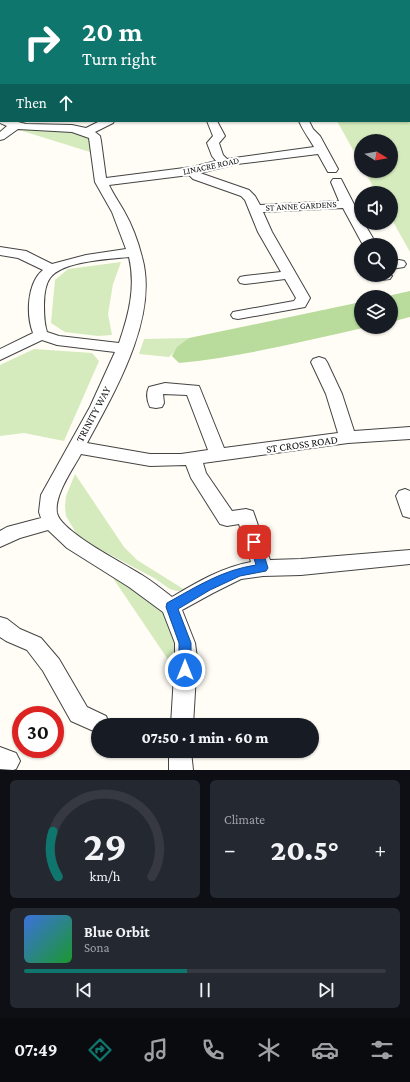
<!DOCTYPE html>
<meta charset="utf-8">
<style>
:root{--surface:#171b24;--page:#242831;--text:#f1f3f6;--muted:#9ea1a6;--line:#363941;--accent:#0f766e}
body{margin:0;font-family:"Crimson Pro",serif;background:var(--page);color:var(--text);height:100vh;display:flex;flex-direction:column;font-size:15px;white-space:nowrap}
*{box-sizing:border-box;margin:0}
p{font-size:13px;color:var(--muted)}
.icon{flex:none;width:22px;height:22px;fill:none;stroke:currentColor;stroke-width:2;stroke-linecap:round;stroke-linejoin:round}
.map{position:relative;height:770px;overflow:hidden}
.panel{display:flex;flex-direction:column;gap:10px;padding:10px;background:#0d0f14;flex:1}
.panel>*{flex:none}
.guide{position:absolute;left:0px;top:0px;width:410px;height:122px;box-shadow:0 1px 3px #0004;background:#0f766e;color:#fff;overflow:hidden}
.needle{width:26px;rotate:101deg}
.buttons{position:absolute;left:354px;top:134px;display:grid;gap:8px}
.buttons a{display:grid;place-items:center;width:44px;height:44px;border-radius:50%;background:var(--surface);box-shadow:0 1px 3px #0004;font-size:20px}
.speed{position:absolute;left:12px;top:706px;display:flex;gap:8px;font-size:20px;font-weight:700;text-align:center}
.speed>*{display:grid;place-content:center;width:52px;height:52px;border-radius:50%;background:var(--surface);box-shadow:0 1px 3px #0004;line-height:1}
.speed .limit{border:6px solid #d22;background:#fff;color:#111}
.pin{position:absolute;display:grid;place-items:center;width:34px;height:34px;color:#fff;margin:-17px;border-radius:8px;box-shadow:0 2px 6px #0006}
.me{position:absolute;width:44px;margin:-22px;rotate:0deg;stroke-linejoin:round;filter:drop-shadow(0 0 3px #0008)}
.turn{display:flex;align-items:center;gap:14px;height:84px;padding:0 16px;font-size:18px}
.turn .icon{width:52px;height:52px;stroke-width:2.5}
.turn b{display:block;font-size:28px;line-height:34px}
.then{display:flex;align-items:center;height:38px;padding:0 16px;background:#0003;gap:8px;font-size:15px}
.big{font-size:30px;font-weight:800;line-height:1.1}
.panel .card{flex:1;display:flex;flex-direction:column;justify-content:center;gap:6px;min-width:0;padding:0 14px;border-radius:6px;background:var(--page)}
.panel .dial{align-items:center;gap:0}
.dial svg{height:104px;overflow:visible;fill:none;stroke:var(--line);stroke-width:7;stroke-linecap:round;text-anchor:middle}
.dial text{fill:var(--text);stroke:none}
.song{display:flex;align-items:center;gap:12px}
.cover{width:48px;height:48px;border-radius:6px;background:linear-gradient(135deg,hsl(220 70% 55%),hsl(130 70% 35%))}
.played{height:4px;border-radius:2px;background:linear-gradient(90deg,var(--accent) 45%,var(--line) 45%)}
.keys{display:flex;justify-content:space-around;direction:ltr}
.heat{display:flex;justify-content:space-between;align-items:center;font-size:22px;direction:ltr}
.panel .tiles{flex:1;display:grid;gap:10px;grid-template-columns:1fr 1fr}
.card:last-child{grid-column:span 2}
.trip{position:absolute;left:91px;top:718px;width:228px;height:40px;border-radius:20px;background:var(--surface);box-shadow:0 1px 3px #0004;font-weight:800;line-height:40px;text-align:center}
.tab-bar{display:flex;height:64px;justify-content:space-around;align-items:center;background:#090b0e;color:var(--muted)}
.tab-bar .icon{width:28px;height:28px}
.tab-bar .current{color:var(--accent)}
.tab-bar b{font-size:18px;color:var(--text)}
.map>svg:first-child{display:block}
.green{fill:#d5ebbd}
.forest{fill:#b9dc9c}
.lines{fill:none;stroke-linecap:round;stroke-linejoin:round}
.minor-casing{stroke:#444;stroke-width:2}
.primary-casing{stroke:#222;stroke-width:24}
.minor{fill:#fff;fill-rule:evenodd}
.primary{stroke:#f9d66b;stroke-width:22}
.route{fill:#1a73e8;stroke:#114b97}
.labels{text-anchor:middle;stroke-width:4;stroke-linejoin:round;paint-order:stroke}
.far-street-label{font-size:9px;fill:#111;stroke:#fff}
.street-label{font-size:11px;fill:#111;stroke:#fff}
</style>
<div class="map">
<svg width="410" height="770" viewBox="0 0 410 770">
<rect width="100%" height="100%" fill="#fffdf5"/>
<!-- green -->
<g class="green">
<path d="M409,50h1v202l-19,-34v-25h-15l-11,-22h26v-30h-30v23l-24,-43h72z"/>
<path d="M22,127l48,2 20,8 3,14 -3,1 -74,-23z"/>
<path d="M121,262l-8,22 -5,30 4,21 -14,1 -33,-4 -14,-9 4,-43 13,-11z"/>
<path d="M189,338l-20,19 -30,-3 5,-15z"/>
<path d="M34,349l58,4 7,8 -35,80 -40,-8 -24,3v-71z"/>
<path d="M75,474l49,73 13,13 48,30 -8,1 -7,-2 -16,-11 -64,-34 -14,-11 -10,-17 -1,-10 1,-10z"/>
<path d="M113,578c24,14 57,28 64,58 3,11 0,26 0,37z"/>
</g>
<!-- forest -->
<g class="forest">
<path d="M410,291v26l-19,5v-25h-8z"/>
<path d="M361,302v25h6c-62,14 -125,30 -188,36l-7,-7 5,-9 12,-9z"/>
</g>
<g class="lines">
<!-- minor casing -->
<g class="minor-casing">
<g id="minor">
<rect x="128" y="0" width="9" height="1"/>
<path d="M0,54h1l-1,7z"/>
<path d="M1,118v3h13l12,3 46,1 14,3 14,-7h14l-1,2 -18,9 5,4 1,5 5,37 86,-11 24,-6 -4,-5 -5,-13 6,-7 -6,-15h10l8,15 -6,7 4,12 4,4 87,-12c-5,-9 -11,-16 -15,-26h10l4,8 7,7 18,33 -2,3h-8l-10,-18 -81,10 -37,9 49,17 6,6 5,9 79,-4 -8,-19 2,-3h8l20,39v5h3l13,22h-14l-20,-37 -80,4 9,20 38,66 -5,9 -67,12 -5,-1 -2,-3 2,-3 61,-11 2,-3 -11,-19 -40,5 -5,-1 -2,-3 2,-3 5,-1 36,-4 -23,-40 -13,-32 -4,-4 -48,-17 -4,-4 -80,10c4,9 10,17 15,26 8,14 14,30 18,46 17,60 -27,134 -55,186l63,11h31l27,-4 -21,-55 -24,-1 1,9 -2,4 -6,1 -6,-1c-3,-6 -4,-14 -1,-20l16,-4 34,3 25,62 114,-15 -12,-39 -15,-32 2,-3 6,-2 6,2 2,3 15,32 12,37 56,-4v12l-62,4 -145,20 3,10 26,38 14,-2 7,2 17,49 31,-1 109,-9v14l-109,11 -38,1 -22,3 -28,14 -31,17 13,33 2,15 -4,67h-22l4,-67v-15l-12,-31 -34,-25 -62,-39 -19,-18 -28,8 -20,9v-16l7,-4 34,-9 -2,-6 2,-17 49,-88 25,-55 -58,-7 -15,-5 -42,20v-11l33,-16c-7,-18 -6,-50 10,-63l-25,-12 -18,-3v-8l26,4 26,13 34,-9 40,-6 -14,-37 -17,-30 -6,-44 -17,-6 -54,-3 -14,10 -4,1v-8l7,-6 -7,-3zM129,257c7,30 0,57 -10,86l-60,-7 -12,-4c-3,-9 -3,-18 -3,-27 0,-8 1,-20 6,-27 12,-17 59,-19 79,-21zM81,454l69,12 36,-1 5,13 29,46 7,2 12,-2 12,38c-28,5 -54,20 -79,35 -10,-8 -19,-15 -30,-22 -17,-11 -81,-43 -85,-62 -3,-18 16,-44 24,-59z"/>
<path d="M399,260l5,1 2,3 -2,3 -13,2v-8z"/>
<path d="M377,275h14l1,1 -2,3c-6,1 -9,1 -13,-4z"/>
<path d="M405,489l5,2v27l-7,-2 -7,-20 3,-5z"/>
<path d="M0,617l7,2 13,10 21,9 18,21 28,48 19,9 3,7 -1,2h-10v8l-27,-12 -28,-50 -16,-21 -21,-9 -6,-4z"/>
<path d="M0,747l16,6 4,8 -4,8 -3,1 -13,-1z"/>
<path d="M169,751h22l2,19h-24z"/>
</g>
</g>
<!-- primary casing -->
<g class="primary-casing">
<path id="primary" d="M11,1l5,-1"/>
</g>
<!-- minor -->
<use href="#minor" class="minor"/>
<!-- primary -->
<use href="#primary" class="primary"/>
</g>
<!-- route -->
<path class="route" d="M254,538l4,1 2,3 8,26 -2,3 -26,5 -30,14 -32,19 13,34v27l-2,4 -4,1 -4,-1 -2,-4v-27l-13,-36 1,-4c29,-16 55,-33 89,-38l-7,-23 1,-3z"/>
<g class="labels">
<!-- far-street labels -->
<g class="far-street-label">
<text transform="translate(211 166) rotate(-12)" y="3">LINACRE ROAD</text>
<text transform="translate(301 206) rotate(-3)" y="3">ST ANNE GARDENS</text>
</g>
<!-- street labels -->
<g class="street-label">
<text transform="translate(93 414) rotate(-62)" y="4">TRINITY WAY</text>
<text transform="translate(302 444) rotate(-8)" y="4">ST CROSS ROAD</text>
</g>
</g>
</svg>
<div class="buttons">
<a><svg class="needle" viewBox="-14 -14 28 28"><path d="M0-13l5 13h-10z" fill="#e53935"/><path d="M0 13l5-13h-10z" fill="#9ea1a6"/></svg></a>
<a><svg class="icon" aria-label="sound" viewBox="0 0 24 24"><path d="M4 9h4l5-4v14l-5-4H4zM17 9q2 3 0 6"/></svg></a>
<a><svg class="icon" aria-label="search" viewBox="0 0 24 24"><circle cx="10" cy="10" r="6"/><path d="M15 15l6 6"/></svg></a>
<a><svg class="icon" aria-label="layers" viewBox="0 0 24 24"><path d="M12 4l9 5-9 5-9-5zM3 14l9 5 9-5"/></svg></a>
</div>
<div class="speed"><div class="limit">30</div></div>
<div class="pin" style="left:254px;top:542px;background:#d93025"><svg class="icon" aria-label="arrive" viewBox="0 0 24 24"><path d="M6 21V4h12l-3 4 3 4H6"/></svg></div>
<svg class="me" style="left:185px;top:670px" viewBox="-20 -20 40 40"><circle r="17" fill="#1a73e8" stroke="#fff" stroke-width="3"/><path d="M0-11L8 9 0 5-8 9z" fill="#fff"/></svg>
<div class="trip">07:50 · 1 min · 60 m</div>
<div class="guide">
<div class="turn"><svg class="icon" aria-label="right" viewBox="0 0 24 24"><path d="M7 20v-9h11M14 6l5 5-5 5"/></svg><div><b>20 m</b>Turn right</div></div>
<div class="then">Then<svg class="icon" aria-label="ahead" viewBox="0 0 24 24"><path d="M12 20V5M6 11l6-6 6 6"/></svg></div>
</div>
</div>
<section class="panel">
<div class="tiles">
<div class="card dial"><svg viewBox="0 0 100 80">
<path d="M14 69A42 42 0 1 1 86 69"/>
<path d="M14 69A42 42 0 0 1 10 34" stroke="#0f766e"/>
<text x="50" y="56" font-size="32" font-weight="700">29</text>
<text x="50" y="72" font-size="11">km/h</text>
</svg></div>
<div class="card"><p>Climate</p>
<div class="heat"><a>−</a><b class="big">20.5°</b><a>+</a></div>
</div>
<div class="card">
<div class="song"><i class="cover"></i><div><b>Blue Orbit</b><p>Sona</p></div></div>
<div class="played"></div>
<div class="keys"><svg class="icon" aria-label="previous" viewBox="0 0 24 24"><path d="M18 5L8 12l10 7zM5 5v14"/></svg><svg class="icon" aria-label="pause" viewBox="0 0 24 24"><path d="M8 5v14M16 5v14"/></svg><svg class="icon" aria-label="next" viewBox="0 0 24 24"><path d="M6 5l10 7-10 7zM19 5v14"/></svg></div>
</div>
</div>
</section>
<nav class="tab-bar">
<b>07:49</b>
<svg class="icon current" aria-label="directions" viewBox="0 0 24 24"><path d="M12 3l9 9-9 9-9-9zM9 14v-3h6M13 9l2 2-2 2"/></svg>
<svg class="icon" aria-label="music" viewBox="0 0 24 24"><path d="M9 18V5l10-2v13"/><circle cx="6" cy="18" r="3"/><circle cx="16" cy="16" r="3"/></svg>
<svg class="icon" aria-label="phone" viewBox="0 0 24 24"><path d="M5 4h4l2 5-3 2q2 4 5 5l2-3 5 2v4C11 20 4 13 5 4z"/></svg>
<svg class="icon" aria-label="climate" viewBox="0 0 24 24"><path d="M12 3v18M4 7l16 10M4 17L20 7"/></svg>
<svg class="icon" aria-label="car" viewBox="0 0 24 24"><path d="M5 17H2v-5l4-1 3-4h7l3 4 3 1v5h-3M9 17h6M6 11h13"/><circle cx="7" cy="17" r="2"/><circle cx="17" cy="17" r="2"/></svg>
<svg class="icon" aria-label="filters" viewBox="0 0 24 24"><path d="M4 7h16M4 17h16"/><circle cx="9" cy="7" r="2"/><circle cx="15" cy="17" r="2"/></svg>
</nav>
